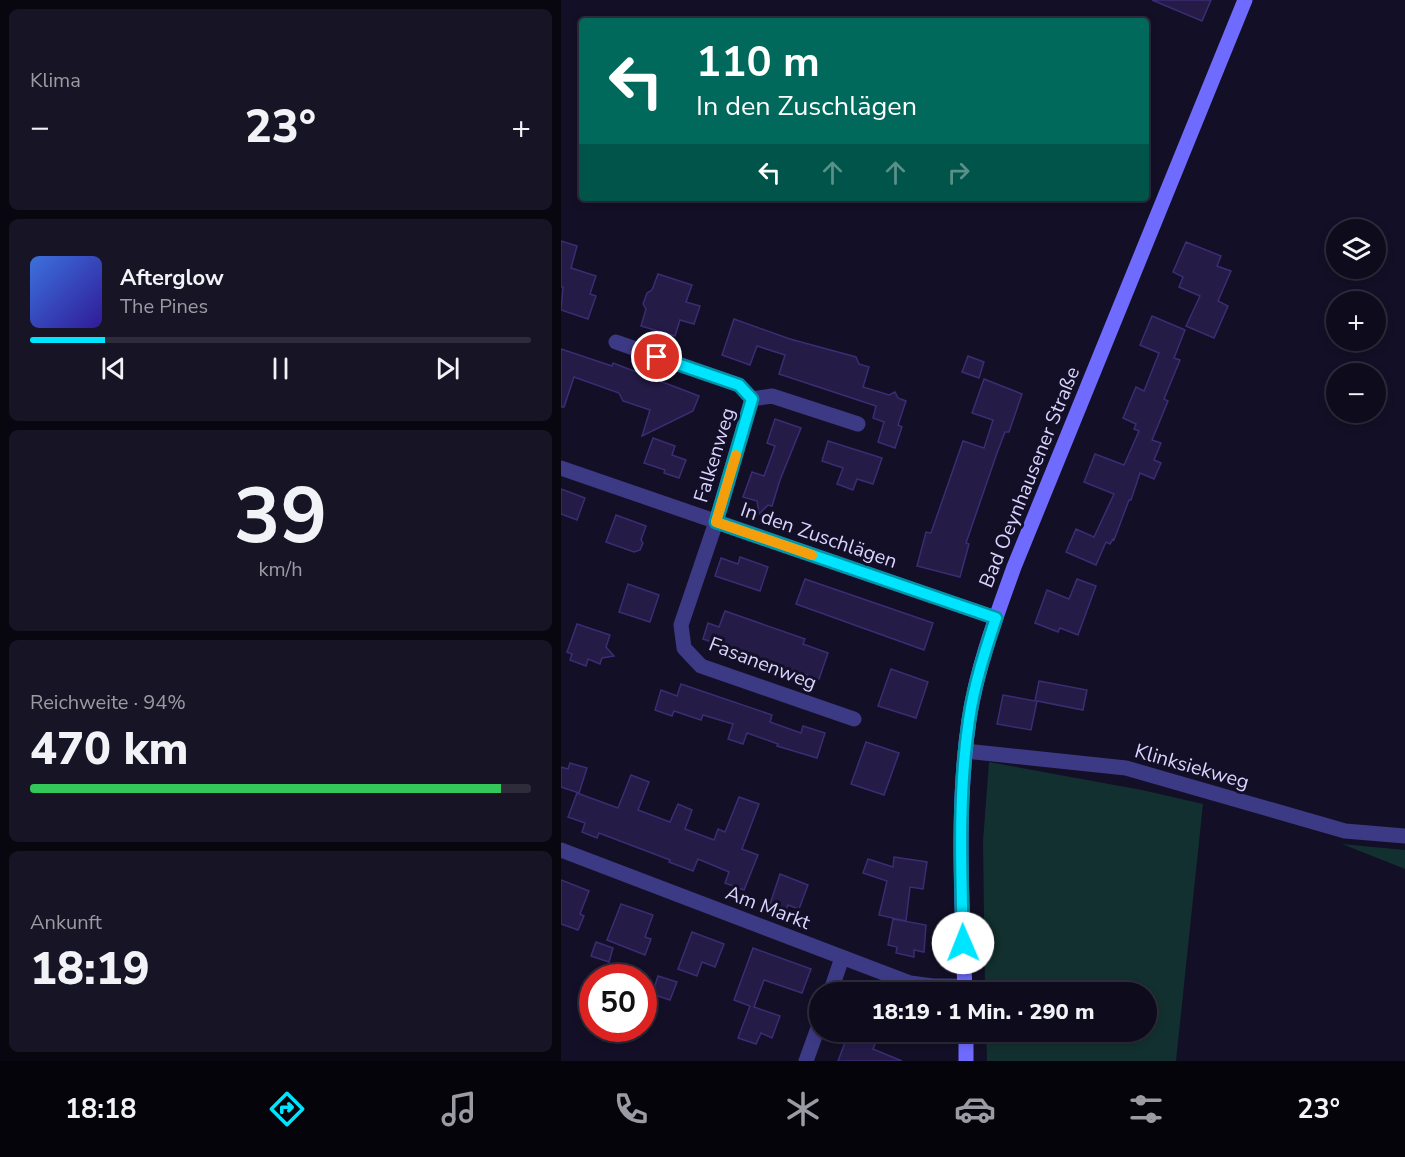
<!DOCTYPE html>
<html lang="de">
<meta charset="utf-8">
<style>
:root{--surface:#0e0b1c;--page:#171425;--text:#f1f3f6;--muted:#9b9ba3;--line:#2e2b3b;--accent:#00e5ff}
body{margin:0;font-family:"Nunito Sans",sans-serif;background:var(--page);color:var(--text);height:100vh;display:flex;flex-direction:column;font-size:22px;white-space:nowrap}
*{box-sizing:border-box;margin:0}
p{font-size:20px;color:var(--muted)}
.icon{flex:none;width:33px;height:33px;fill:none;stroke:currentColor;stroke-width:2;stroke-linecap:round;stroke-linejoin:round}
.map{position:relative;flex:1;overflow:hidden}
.details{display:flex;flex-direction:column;gap:9px;padding:9px;background:#08060f;width:561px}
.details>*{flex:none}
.guide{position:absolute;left:18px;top:18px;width:570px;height:183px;border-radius:6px;box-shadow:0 3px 9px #0003,0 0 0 2px var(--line);background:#00695c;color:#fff;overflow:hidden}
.fabs{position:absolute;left:765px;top:219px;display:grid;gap:12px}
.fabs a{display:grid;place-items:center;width:60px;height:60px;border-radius:50%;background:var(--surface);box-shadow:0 3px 9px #0003,0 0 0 2px var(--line);font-size:30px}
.speed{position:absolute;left:18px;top:964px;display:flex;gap:12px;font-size:30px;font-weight:700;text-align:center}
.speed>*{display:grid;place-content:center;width:78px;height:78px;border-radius:50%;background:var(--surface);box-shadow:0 3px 9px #0003,0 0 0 2px var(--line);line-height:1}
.speed .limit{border:9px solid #d22;background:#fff;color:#111}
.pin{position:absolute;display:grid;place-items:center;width:51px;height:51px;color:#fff;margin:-26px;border:3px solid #fff;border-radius:50%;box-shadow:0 2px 6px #0007}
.me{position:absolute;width:66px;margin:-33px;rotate:359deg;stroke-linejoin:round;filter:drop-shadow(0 0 4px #0008)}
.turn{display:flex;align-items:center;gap:21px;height:126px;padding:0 18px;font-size:27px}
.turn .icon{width:78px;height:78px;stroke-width:2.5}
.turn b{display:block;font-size:42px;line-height:51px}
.lanes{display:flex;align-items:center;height:57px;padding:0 18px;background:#0003;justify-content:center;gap:30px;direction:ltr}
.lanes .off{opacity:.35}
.big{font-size:45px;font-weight:800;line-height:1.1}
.details .tile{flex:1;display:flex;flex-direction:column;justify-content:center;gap:9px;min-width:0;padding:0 21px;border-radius:9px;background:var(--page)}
.details .dial{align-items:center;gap:0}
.dial b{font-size:78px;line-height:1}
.song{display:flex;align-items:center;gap:18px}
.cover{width:72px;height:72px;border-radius:9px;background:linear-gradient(135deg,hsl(220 70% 55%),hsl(250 70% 35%))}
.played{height:6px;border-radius:3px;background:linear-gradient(90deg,var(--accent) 15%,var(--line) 15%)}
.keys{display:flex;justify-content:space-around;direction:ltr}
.heat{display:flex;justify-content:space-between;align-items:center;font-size:33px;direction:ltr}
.charge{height:9px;border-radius:4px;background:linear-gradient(90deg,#34c759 94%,var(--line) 0)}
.trip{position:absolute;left:248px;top:982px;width:348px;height:60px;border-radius:30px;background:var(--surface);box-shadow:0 3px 9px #0003,0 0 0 2px var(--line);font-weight:800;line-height:60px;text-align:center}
.dock{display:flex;height:96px;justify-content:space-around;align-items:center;background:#06040b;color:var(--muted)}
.dock .icon{width:42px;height:42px}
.dock .selected{color:var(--accent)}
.dock b{font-size:27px;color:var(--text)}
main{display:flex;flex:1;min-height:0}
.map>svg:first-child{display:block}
.green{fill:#12302f}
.building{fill:#241b47;stroke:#3b2d73;stroke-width:1.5}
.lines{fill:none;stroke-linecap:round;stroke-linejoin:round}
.minor{stroke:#3d3a85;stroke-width:15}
.secondary{stroke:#6f6bff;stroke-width:15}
.route-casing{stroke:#0095a6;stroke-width:15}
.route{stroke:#00e5ff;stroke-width:10}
.slow{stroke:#f59e0b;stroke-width:10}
.labels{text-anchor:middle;stroke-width:6;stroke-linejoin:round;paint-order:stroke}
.street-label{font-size:20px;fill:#d9d4ff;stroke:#130f26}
</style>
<main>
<section class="details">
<div class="tile"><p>Klima</p>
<div class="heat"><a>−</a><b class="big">23°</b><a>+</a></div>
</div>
<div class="tile">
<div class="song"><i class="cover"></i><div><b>Afterglow</b><p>The Pines</p></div></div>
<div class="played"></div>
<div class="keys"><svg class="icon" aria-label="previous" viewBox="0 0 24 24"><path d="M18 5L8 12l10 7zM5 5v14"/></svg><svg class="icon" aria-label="pause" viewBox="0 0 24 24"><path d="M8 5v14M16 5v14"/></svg><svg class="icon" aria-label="next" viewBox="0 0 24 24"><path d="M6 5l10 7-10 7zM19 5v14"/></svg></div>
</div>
<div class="tile dial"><b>39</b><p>km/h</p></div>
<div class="tile"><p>Reichweite · 94%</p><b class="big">470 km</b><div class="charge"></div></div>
<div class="tile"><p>Ankunft</p><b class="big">18:19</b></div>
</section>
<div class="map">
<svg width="844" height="1061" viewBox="0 0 844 1061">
<rect width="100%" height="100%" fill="#130f26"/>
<!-- green -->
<g class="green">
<path d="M428,762l153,28 61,14 -27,257h-189l-1,-29h160v-39h-161l-2,-152z"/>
<path d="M781,844l63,6v19z"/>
</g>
<!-- building -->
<g class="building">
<path d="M591,0h59l-9,21z"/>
<path d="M0,241l16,5 -6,22 25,8 -6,18 6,2 -8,23 -27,-9 2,-23h-2z"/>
<path d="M625,242l35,14 -4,10 14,5 -13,30 10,5 -14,32 -28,-12 14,-30 -21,-9 4,-10 -10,-5z"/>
<path d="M97,274l34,11 -6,17 14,4 -6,18 -14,-4 -5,16 -34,-10 5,-17 -3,-5 4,-11 5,-3z"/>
<path d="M591,316l33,14 -11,28 6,2 -16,39 4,2 -16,39 9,3 -7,17 7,3 -7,16 -14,-6 -9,27h-2l-15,40 -1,-1 -3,5 -4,-2 -10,23 -30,-13 10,-23 18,8 20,-43 -30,-12 11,-28 29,11 15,-34 -5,-2 2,-5 -13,-6 13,-31 8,4 15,-38 -19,-8z"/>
<path d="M173,319l56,20 66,18 3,7 10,3 -6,20 26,8 6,-3 3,6 8,3 -8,24 4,2 -7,21 -17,-6 6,-20 -11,-4 3,-12 -97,-32 6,-19 -28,-9 -7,19 -28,-10z"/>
<path d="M0,349l51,17 1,-3 86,33 -6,15 -51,25 8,-26 -27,-9 -4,-8 -45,-16 -10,30h-3z"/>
<path d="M407,356l16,6 -5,16 -17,-6z"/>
<path d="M423,379l38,15 -13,38h-4l-8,21 -31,90 3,1 -9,33 -43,-11 9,-34 5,1 32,-92 21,7 9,-28 -21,-7z"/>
<path d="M214,419l26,9 -21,52 -8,26 -4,-1 -9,9 -2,-13 -14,-4 9,-25 12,4 11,-30 -8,-3z"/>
<path d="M92,438l22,8 -3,9 14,5 -7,18 -15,-5 1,-3 -21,-7z"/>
<path d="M267,441l54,17 -9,26 -16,-5 -4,11 -16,-6 6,-16 -21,-7z"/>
<path d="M0,489l24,9 -8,22 -16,-6z"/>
<path d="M55,515l30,11 -5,14 2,3 -3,7 -6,2 -28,-10z"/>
<path d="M179,557l28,10 -8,24 -45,-15 6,-18 17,6z"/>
<path d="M244,579l128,44 -9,27 -128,-46z"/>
<path d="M516,579l19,7 -18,49 -18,-7 -2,4 -23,-9 12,-33 22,9z"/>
<path d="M67,584l31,11 -9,27 -31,-10z"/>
<path d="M164,611l80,28 -2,5 25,9 -9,26 -116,-40 5,-16 11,4z"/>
<path d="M16,624l33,11 -4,12 8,9 -12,2 -2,6 -12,-5 -2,7 -16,-6 2,-6 -5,-2z"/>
<path d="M330,669l37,13 -12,36 -38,-12z"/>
<path d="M478,681l48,9 -4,20 -46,-9 -6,29 -34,-6 6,-29 32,6z"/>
<path d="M120,684l91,31 -2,7 31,11 2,-7 22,7 -8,25 -40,-12 1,-2 -31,-11 -4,11 -15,-5 5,-15 -30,-9 -2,5 -27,-9 -2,5 -17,-6 6,-20 16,6z"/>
<path d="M305,742l33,11 -15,42 -33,-11z"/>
<path d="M9,763l17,5 -8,25 -18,-6v-20l7,2z"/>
<path d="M70,775l18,7 -11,28 32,12 8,-18 14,6 -7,19 29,11 4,-11 7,3 14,-35 20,7 -17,45 16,6 -14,35 -19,-7 4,-11 -31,-13 -5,12 -24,-9 1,-2 -71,-27 -2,5 -15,-6 3,-9 -17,-6 9,-24 41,15z"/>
<path d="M333,857l33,5 -4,27 -13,-2 -4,34 -27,-6 8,-34 -24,-8 5,-14 25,8z"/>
<path d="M219,874l28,11 -9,24 -11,-4 -2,5 -16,-6z"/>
<path d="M0,880l28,11 -9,23 4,2 -6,14 -17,-6z"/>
<path d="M60,904l32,11 -8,22 6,2 -6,16 -38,-15z"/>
<path d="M332,919l33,6 -2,27 -10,-2v7l-18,-4 1,-6 -9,-2z"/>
<path d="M131,932l32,12 -9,23 -13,-5 -5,14 -19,-7z"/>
<path d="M35,942l17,6 -4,14 -18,-6z"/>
<path d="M192,948l58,21 -9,24 -38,-13 -10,27 26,9 -8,22 -11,-5 -5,11 -18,-6 12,-32 -16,-6z"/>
<path d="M97,976l19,6 -7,18 -18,-6z"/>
<path d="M288,1032h31l-7,17 29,12h-64z"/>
</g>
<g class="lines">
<!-- minor -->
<g class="minor">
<path d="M55,342l123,43 13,14 20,-3 86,28"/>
<path d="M191,399l-36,123 -35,103 3,23 17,18 153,53"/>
<path d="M0,468l435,150"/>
<path d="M404,751l161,17 219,63 60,5"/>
<path d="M0,850l349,133 23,3h31"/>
<path d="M269,993l12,-35"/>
<path d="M245,1061l13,-36"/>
</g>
<!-- secondary -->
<g class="secondary">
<path d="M404,993c-3,-90 -9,-184 4,-273 8,-53 27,-103 45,-153l231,-567"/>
<path d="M405,1032v29"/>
</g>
</g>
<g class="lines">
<!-- route casing -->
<g class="route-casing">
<path id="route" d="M96,357l82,28 13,14 -36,123 280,96c-11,33 -22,67 -27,102 -11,73 -8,149 -6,223"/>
</g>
<!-- route -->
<use href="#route" class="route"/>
<!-- slow -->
<path class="slow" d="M175,455l-20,67 96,33"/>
</g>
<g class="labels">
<!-- street labels -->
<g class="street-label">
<text transform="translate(153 455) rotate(-73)" y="7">Falkenweg</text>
<text transform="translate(468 477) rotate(-68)" y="7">Bad Oeynhausener Straße</text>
<text transform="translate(258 535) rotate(19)" y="7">In den Zuschlägen</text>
<text transform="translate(202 663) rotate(21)" y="7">Fasanenweg</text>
<text transform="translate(631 766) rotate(16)" y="7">Klinksiekweg</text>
<text transform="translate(207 907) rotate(21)" y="7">Am Markt</text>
</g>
</g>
</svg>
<div class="fabs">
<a><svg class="icon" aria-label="layers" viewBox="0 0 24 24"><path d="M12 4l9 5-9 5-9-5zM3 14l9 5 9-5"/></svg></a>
<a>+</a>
<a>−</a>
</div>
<div class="speed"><div class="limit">50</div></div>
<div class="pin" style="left:96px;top:357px;background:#d93025"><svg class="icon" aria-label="arrive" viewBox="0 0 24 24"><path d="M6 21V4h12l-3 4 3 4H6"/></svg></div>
<svg class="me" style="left:402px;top:943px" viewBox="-20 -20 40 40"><circle r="19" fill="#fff"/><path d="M0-13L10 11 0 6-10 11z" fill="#00e5ff"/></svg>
<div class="trip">18:19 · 1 Min. · 290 m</div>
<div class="guide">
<div class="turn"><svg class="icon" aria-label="left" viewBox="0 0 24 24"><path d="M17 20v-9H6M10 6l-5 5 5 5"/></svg><div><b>110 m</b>In den Zuschlägen</div></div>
<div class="lanes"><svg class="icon" aria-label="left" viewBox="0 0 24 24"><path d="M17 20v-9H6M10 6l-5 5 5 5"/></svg><svg class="icon off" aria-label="ahead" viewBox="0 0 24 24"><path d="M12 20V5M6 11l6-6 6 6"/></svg><svg class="icon off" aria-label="ahead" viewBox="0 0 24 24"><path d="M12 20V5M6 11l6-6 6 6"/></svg><svg class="icon off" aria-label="right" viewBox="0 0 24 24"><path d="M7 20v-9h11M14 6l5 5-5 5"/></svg></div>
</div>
</div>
</main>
<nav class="dock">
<b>18:18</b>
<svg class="icon selected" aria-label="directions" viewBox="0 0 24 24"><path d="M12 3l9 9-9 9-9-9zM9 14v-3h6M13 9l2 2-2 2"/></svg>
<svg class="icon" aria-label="music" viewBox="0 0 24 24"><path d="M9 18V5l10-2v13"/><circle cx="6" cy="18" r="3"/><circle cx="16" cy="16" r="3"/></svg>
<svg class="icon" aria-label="phone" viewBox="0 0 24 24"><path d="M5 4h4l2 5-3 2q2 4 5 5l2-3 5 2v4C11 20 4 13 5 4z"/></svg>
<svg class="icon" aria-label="climate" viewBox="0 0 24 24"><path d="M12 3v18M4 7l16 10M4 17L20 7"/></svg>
<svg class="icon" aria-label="car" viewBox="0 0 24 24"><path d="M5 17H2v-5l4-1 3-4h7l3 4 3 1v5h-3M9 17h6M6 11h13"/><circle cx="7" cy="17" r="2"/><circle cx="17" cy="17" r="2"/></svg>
<svg class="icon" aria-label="filters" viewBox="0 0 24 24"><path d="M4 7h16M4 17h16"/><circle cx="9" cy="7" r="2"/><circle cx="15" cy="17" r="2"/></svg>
<b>23°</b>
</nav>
